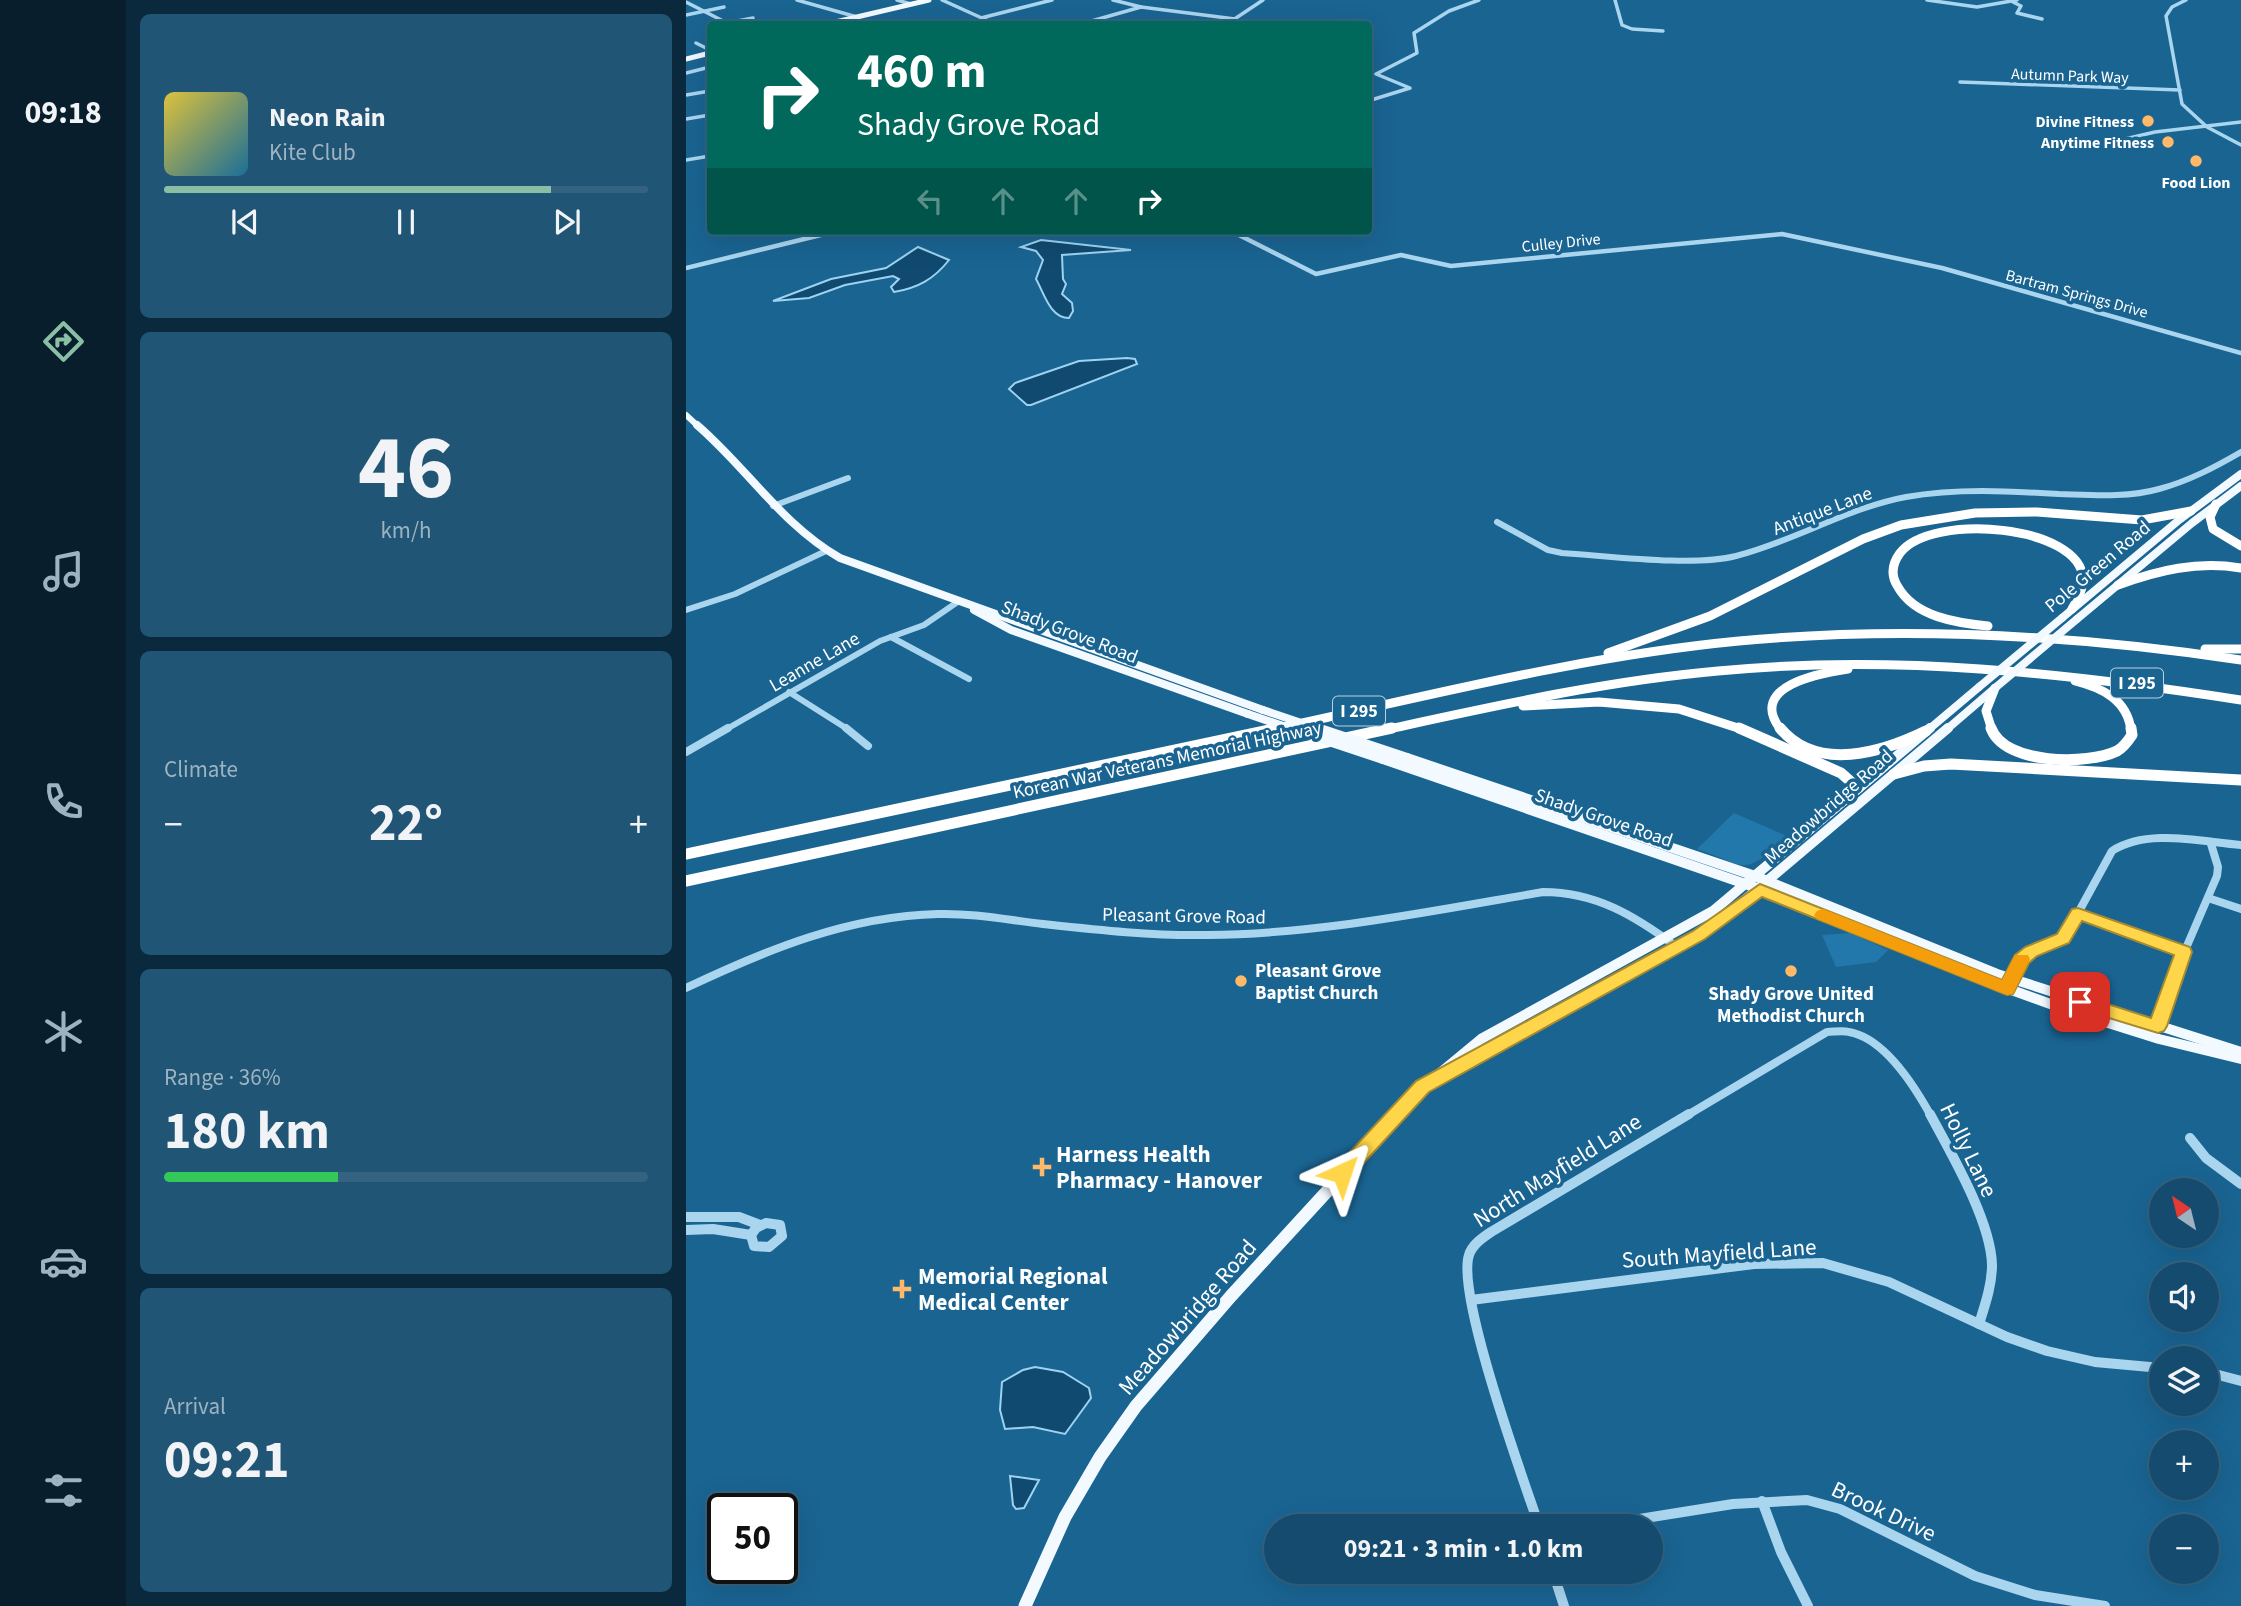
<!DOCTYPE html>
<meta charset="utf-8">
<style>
:root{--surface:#144b6e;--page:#215576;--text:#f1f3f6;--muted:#9db3c2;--line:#336381;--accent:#8abfa5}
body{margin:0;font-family:"Source Sans 3",sans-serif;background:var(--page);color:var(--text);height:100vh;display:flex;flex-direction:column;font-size:26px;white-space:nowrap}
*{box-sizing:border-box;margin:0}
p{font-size:23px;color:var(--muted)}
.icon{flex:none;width:38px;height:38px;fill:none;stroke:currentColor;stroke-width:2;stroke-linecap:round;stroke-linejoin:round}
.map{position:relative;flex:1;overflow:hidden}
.details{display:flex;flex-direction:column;gap:14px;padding:14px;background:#0b293c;width:560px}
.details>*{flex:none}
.hud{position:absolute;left:21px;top:21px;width:665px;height:214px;border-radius:7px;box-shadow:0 7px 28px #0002,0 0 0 2px var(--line);background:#00695c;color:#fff;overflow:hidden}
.needle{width:46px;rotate:325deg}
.tools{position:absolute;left:1463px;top:1178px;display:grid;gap:14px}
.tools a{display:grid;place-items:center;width:70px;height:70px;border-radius:50%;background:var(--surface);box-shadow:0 7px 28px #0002,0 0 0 2px var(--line);font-size:35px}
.speed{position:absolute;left:21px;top:1493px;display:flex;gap:14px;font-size:35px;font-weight:700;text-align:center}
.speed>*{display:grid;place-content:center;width:91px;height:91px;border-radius:50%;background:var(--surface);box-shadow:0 7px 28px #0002,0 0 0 2px var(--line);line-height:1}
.speed .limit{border:4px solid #111;border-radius:10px;background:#fff;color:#111}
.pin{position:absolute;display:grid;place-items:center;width:60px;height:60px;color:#fff;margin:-30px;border-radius:14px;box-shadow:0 4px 10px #0006}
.me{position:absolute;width:77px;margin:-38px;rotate:42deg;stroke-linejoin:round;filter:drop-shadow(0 0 5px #0008)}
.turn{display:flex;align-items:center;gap:24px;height:147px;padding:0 35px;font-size:32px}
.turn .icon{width:91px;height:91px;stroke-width:2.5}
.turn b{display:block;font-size:49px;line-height:60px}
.lanes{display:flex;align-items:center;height:66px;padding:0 35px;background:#0003;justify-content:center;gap:35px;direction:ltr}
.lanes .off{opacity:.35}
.big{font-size:52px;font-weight:700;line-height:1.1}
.details .card{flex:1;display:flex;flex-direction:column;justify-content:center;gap:10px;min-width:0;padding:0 24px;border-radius:10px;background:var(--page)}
.details .dial{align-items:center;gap:0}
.dial b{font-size:91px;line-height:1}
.song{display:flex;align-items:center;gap:21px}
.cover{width:84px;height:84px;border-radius:10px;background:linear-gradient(135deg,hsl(50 70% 55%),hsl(200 70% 35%))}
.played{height:7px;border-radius:4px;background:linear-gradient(90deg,var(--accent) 80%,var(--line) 80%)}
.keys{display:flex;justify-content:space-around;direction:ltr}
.heat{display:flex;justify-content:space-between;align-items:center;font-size:38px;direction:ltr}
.charge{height:10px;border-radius:5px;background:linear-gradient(90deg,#34c759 36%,var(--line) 0)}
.trip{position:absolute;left:578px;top:1514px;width:399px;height:70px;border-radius:35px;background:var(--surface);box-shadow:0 7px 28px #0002,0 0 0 2px var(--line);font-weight:700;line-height:70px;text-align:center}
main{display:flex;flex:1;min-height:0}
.dock{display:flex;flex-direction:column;width:126px;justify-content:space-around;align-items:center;background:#081e2c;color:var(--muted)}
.dock .icon{width:49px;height:49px}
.dock .on{color:var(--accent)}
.dock b{font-size:32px;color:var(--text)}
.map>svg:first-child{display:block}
.green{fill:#2278ab}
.water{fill:#114a70;stroke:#9dd3f1;stroke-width:2}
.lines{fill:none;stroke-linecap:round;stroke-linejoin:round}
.minor-far4{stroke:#aad5ef;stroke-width:3.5}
.minor-far3{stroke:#aad5ef;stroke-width:4.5}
.minor-far2{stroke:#aad5ef;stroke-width:6}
.minor-far1{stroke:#aad5ef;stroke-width:8}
.minor{stroke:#aad5ef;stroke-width:10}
.major-far4{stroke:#f2f9ff;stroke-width:5}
.major-far3{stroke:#f2f9ff;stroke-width:6}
.major-far2{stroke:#f2f9ff;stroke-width:8}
.major-far1{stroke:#f2f9ff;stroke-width:10}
.major{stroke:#f2f9ff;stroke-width:13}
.highway-far1{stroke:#fff;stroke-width:9}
.highway{stroke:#fff;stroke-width:11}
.major-bridge-far1{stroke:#f2f9ff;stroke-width:8}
.major-bridge{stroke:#f2f9ff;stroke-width:10}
.route{fill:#ffd54a;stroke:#a68a30;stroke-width:2}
.slow{fill:#f59e0b}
.poi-dot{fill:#ffb968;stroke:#1a6492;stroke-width:2.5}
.labels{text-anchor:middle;stroke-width:7;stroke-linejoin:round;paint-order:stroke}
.far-street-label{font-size:16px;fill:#fff;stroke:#1a6492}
.far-poi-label{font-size:16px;font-weight:bold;fill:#fff;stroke:#1a6492;text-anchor:end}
.shield{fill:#1a6492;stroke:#bad0de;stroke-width:2}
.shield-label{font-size:18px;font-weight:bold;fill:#fff}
.street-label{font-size:19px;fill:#fff;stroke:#1a6492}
.poi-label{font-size:19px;font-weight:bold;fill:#fff;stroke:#1a6492;text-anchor:start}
.near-street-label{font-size:23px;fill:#fff;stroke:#1a6492}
.near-poi-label{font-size:23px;font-weight:bold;fill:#fff;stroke:#1a6492;text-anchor:start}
</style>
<main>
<nav class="dock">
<b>09:18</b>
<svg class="icon on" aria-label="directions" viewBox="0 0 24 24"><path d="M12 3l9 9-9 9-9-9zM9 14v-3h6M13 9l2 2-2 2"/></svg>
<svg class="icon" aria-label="music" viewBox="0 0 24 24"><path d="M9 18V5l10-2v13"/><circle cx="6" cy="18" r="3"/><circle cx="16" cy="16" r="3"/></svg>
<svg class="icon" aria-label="phone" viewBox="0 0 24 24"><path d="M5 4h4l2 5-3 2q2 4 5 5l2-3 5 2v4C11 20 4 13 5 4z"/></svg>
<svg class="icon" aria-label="climate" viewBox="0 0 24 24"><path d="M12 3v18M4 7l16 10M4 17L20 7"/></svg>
<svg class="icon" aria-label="car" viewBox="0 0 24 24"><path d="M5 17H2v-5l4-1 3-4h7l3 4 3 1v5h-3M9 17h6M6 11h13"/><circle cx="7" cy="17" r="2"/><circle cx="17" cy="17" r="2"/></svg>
<svg class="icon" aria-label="filters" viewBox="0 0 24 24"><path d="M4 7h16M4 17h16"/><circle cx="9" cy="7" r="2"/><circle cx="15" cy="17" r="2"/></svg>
</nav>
<section class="details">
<div class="card">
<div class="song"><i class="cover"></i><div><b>Neon Rain</b><p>Kite Club</p></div></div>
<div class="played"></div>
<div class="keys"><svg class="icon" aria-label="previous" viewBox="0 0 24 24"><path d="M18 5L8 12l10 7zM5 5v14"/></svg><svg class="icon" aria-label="pause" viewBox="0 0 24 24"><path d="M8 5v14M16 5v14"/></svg><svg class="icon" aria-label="next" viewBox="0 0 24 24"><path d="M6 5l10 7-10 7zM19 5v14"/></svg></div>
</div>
<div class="card dial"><b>46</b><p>km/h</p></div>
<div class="card"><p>Climate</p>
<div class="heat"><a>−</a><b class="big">22°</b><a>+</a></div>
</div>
<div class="card"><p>Range · 36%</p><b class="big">180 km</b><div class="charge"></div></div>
<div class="card"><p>Arrival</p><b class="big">09:21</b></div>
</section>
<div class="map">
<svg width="1555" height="1606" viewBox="0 0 1555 1606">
<rect width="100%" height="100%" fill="#1a6492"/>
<!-- green -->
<g class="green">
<path d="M1048,813l55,24c-50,41 -38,30 -92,12z"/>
<path d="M1164,933l38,17 -12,12 -40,5 -14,-32z"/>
</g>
<!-- water -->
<g class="water">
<path d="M355,240l90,10 -69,5 1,24 3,5 -4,10 10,9 1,8 -4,7c-19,0 -25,-25 -33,-39l7,-19 -7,-9 -15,-4z"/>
<path d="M232,247l31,13c-15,19 -31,28 -55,32l-3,-5 8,-8 -6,-3 -48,9 -36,13 -36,3 58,-22 55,-11z"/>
<path d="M441,358l8,1 2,5 -106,41h-4l-18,-16 6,-6 64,-22z"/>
<path d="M349,1367l28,5 26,16 2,10 -26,36 -32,-7 -28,2 -5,-19 2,-28 21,-12z"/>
<path d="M324,1476l29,4 -15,28 -8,1 -3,-4z"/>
</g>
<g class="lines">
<!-- minor-far4 -->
<g class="minor-far4">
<path d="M111,0l60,17"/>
<path d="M211,0l14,4"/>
<path d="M256,0l53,24"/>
<path d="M427,0l28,7 94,12"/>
<path d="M929,0l7,25 10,4 31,2"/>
<path d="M1241,0l50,7 40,-7"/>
<path d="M1500,0l-14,7 -6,9 16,88 25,23 34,18"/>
<path d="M0,2l43,22"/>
<path d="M1327,2l8,4 -4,7 25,6"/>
<path d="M0,15l38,-8"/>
<path d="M295,18l71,-18"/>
<path d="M41,23l26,-5"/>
<path d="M395,24l60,-17"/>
<path d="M541,24l36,-24"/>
<path d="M10,43l14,7"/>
<path d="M0,73l24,-6"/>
<path d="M1274,82l220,8"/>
<path d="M0,95l24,-4"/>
<path d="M682,101l42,-13 -34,-14 41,-21 -3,-20 35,-22 30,-11"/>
<path d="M0,119l24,-4"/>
<path d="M1439,139l30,-7 86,-10"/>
<path d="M0,160l24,-4"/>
</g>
<!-- minor-far3 -->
<g class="minor-far3">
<path d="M545,231l85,43 85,-19 50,11 331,-32 160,34 299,85"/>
<path d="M0,268l151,-37"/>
</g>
<!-- minor-far2 -->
<g class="minor-far2">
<path d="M87,506l75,-28"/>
<path d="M811,522l51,28 14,3c48,3 130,14 174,3 59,-15 111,-48 170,-59 51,-9 102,-6 153,-3 33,1 68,4 100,-5 30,-8 56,-22 82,-37"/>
<path d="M0,610l49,-16 91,-43"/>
<path d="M205,637l78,42"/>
<path d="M103,692l60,38"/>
<path d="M39,730l155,-89 44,-16 35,-24"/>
</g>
<!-- minor-far1 -->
<g class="minor-far1">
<path d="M160,728l22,18"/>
<path d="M0,752l42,-24"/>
<path d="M1522,898l33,11"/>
<path d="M1392,913l106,39"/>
<path d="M1324,982l16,-27 40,-20 46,-84c36,-23 89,-9 129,-6"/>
<path d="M0,988c80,-38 162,-72 252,-74 35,-1 70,6 105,10 55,6 109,12 164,11 113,-1 225,-24 336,-43 53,0 92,24 134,55"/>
<path d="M1472,1026l16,-50 43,-100 1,-9 -7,-23"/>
<path d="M1000,1116l141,-84c7,0 15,-2 22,0 35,6 66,55 82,84"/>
</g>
<!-- minor -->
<g class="minor">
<path d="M1244,1114c21,39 61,107 62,151 0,20 -7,40 -13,59"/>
<path d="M1504,1138l16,20 35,26"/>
<path d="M0,1217h53l21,8"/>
<path d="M80,1223l14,2 2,11 -13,11 -15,-1 -3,-11 5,-7z"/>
<path d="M0,1230l27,-1 38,6"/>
<path d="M785,1300l283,-36 69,-1 66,19 118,55 40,14 48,11 66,6"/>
<path d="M1521,1372l34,9"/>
<path d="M1076,1501l19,51 27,54"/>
<path d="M853,1526c-16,-48 -83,-231 -70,-271 3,-10 13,-17 22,-23l198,-118"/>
<path d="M910,1526l137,-22 74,-4 33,9 135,67 60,19 70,11"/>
<path d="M867,1572l11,34"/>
</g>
<!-- major-far4 -->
<g class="major-far4">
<path d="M141,24l102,-24"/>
<path d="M0,59l24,-6"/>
</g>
<!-- major-far3 -->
<path class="major-far3" d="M0,415l13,12"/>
<!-- major-far2 -->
<g class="major-far2">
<path d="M11,425c50,43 85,100 143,133l423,152"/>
<path d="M288,610l37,20 237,84"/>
<path d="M1376,618l117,-98 62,-46"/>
<path d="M1391,619l115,-96 49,-37"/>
<path d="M1242,730l51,-43"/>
<path d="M1260,730l49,-42"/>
</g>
<!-- major-far1 -->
<g class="major-far1">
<path d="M721,758l348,118 242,98 244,78"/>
<path d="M697,759l377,130 213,87 94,34 92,29 82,20"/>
<path d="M752,1077l277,-152 233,-197"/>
<path d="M711,1116l26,-29 58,-48 232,-128 217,-183"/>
</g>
<!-- major -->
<path class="major" d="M339,1606l40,-89 35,-60 36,-51 95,-110 167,-182"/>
<!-- highway-far1 -->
<g class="highway-far1">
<path d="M1530,504l-6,13 3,12 28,17"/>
<path d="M1432,585c41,-15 79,-24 123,-17"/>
<path d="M1302,626c-31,-3 -73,-9 -90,-39 -8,-12 -6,-23 2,-34 32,-41 181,-28 183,26 0,11 -6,21 -11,30"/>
<path d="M1519,649h36"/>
<path d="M922,653l102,-37 153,-77 38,-14 74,-12 62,-1 105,8 49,-9"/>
<path d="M1389,681c28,7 52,19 56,49"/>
<path d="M837,706l76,-4 80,7 65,21"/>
<path d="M584,730c155,-33 311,-74 469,-89 169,-16 335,-6 502,19"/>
<path d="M698,730c111,-24 221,-49 334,-59 175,-17 350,2 523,29"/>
<path d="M1095,730c-35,-44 40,-57 67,-61"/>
<path d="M1306,730l-6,-19 9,-23"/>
</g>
<!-- highway -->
<g class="highway">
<path d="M1053,728l102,45 17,15"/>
<path d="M1094,728c37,45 103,24 146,3"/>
<path d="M1305,728c13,37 97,37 126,23 6,-3 11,-10 15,-16l-1,-7"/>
<path d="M1208,774l30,-8 27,-2 290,16"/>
<path d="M0,854l592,-126"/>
<path d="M0,881l706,-153"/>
</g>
<!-- major-bridge-far1 -->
<g class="major-bridge-far1">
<path d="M1293,687l83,-69"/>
<path d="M1309,688l82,-69"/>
<path d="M577,710l59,20"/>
<path d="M562,714l47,16"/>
</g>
<!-- major-bridge -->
<g class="major-bridge">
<path d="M604,728l93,31"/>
<path d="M631,728l90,30"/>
</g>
</g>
<!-- route -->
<path class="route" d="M1074,884l242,96 13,-25 10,-8 32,-13 15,-25 6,-1 112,39 2,5 -25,74 -3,5 -6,2 -85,-26 -2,-5 2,-5 7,-2 71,23 23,-63 -92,-34 -13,22 -32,13 -8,7 -16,31 -6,1 -245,-98 -57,42 -276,153 -80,87 -7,2 -7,-2 -3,-6 3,-5 81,-87 277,-150z"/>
<!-- slow -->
<path class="slow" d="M1137,909l179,71 13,-25h13l2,4 -17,35 -6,1 -190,-76 -3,-4 3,-4z"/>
<!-- markers -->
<g class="poi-dot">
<circle cx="1462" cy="121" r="7"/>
<circle cx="1482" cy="142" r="7"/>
<circle cx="1510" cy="161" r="7"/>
<circle cx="1105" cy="971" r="7"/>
<circle cx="555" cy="981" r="7"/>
<path d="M352.5 1156.5h7v7h7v7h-7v7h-7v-7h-7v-7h7z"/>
<path d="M212.5 1278.5h7v7h7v7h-7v7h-7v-7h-7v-7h7z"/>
</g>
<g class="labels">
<!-- far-street labels -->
<g class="far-street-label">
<text transform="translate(1384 75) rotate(2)" y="6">Autumn Park Way</text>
<text transform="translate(875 242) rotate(-6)" y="6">Culley Drive</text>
<text transform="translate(1391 293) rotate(15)" y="6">Bartram Springs Drive</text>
</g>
<!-- far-poi labels -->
<g class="far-poi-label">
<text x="1448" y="127">Divine Fitness</text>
<text x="1468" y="148">Anytime Fitness</text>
<text x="1510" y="188" text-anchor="middle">Food Lion</text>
</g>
<!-- shield labels -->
<g class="shield">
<rect x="1425" y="668.5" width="52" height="29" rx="5"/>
<rect x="647" y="696.5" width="52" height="29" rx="5"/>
</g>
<g class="shield-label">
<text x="1451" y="689">I 295</text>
<text x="673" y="717">I 295</text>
</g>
<!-- street labels -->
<g class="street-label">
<text transform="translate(1136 510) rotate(-21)" y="7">Antique Lane</text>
<text transform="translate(1411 566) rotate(-40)" y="7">Pole Green Road</text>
<text transform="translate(384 631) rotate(21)" y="7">Shady Grove Road</text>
<text transform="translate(128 661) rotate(-30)" y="7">Leanne Lane</text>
<text transform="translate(481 759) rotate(-12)" y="7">Korean War Veterans Memorial Highway</text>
<text transform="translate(1142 806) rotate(-41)" y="7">Meadowbridge Road</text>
<text transform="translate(918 817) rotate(19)" y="7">Shady Grove Road</text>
<text transform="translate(498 915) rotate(1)" y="7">Pleasant Grove Road</text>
</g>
<!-- poi labels -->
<g class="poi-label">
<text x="569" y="977">Pleasant Grove<tspan x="569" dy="22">Baptist Church</tspan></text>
<text x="1105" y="1000" text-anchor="middle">Shady Grove United<tspan x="1105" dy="22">Methodist Church</tspan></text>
</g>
<!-- near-street labels -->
<g class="near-street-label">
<text transform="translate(1283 1150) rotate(64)" y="8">Holly Lane</text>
<text transform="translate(871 1170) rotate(-32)" y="8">North Mayfield Lane</text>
<text transform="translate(1033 1253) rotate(-4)" y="8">South Mayfield Lane</text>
<text transform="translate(501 1317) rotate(-49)" y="8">Meadowbridge Road</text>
<text transform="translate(1198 1511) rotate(25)" y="8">Brook Drive</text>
</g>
<!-- near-poi labels -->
<g class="near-poi-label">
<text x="370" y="1162">Harness Health<tspan x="370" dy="26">Pharmacy - Hanover</tspan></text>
<text x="232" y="1284">Memorial Regional<tspan x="232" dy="26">Medical Center</tspan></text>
</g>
</g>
</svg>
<div class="tools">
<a><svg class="needle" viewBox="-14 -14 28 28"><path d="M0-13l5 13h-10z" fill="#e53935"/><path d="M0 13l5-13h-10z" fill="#9db3c2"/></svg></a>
<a><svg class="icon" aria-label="sound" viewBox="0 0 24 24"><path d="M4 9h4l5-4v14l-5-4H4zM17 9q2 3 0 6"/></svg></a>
<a><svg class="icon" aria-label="layers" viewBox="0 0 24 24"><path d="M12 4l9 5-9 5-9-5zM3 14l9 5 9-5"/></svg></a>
<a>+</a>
<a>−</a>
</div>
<div class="speed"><div class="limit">50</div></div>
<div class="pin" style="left:1394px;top:1002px;background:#d93025"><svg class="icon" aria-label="arrive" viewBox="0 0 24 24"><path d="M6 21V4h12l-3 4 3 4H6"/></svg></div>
<svg class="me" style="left:656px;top:1173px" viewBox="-20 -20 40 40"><path d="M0-17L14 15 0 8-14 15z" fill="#ffd54a" stroke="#fff" stroke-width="4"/></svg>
<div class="trip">09:21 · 3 min · 1.0 km</div>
<div class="hud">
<div class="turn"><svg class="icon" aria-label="right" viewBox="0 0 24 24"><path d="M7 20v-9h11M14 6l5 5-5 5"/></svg><div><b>460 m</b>Shady Grove Road</div></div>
<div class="lanes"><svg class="icon off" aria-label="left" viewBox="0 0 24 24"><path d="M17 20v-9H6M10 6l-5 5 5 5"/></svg><svg class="icon off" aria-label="ahead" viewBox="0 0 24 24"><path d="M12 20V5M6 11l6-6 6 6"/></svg><svg class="icon off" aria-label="ahead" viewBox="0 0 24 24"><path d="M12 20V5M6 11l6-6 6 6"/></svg><svg class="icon" aria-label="right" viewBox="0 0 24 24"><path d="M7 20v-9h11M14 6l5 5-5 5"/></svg></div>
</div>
</div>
</main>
